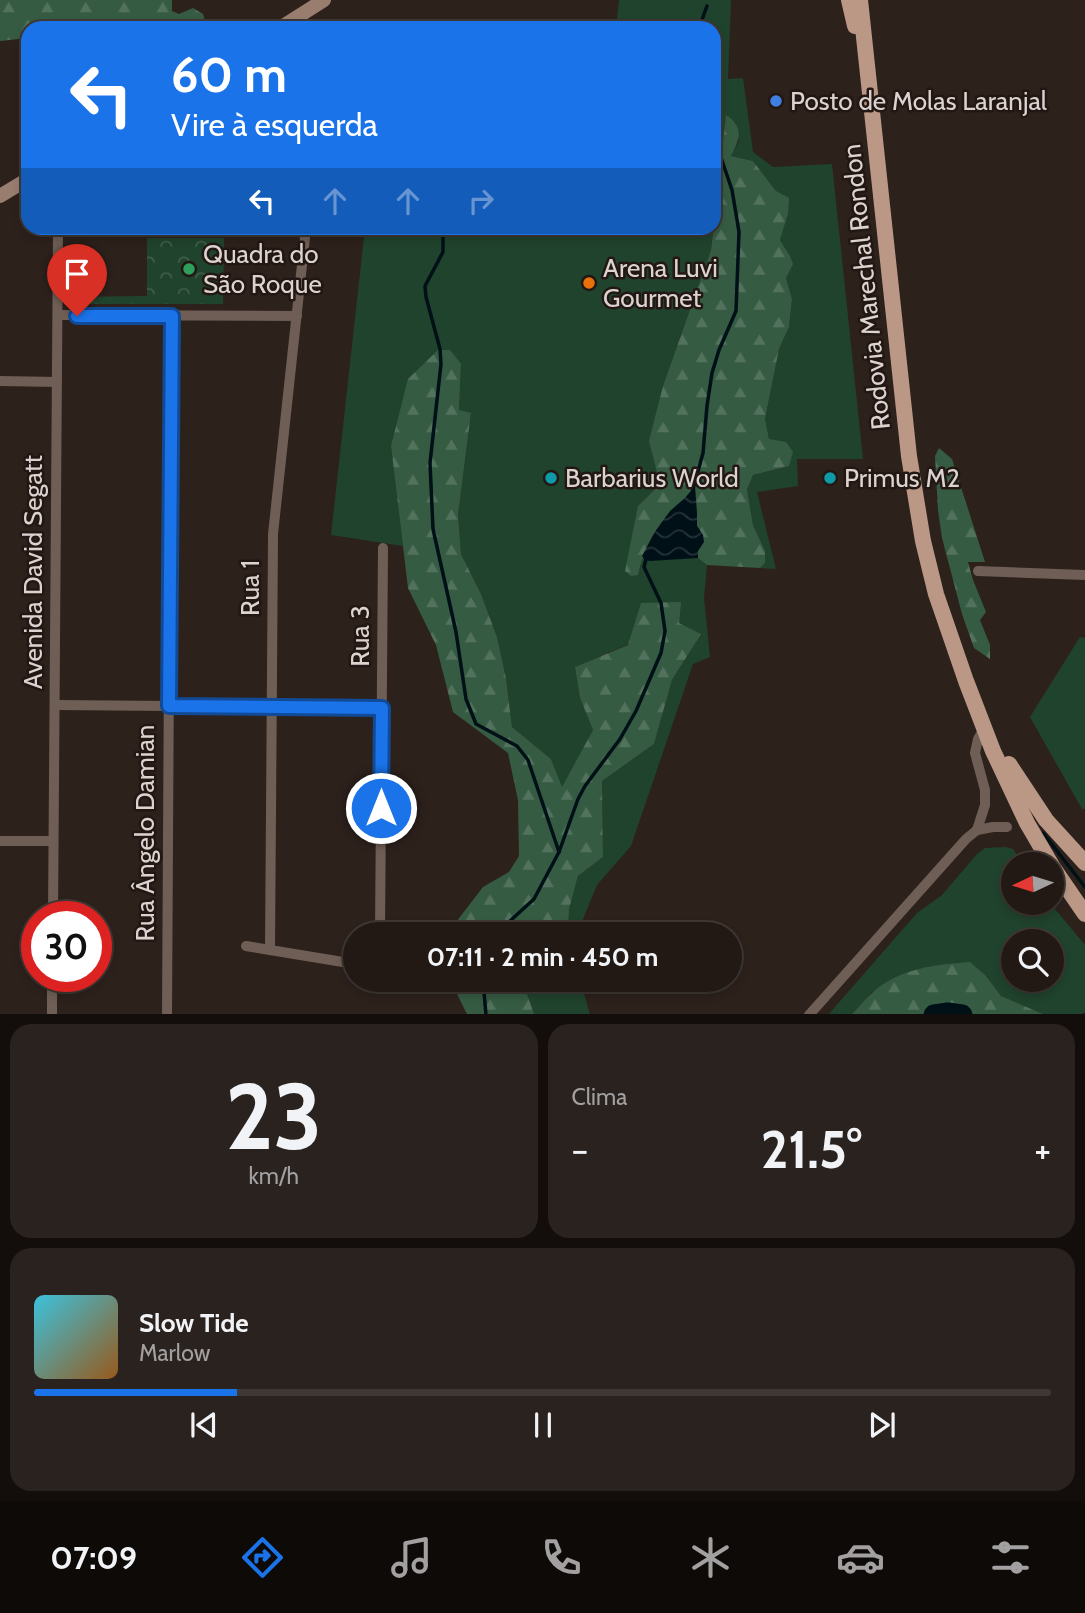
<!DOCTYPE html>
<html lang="pt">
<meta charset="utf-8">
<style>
:root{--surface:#221915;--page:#2a221e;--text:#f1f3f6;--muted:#a2a0a0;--line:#3f3834;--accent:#1a73e8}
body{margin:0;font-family:Cabin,sans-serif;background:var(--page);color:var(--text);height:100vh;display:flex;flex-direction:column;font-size:26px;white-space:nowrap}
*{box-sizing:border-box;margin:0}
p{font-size:23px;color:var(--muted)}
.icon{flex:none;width:38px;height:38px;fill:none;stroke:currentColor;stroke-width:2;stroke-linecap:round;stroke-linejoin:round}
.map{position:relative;height:1014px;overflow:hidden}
.drawer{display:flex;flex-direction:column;gap:10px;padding:10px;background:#130e0c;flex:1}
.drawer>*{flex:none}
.guide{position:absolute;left:21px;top:21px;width:700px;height:214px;border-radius:21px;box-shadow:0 4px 10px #0003,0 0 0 2px var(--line);background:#1a73e8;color:#fff;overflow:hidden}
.needle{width:46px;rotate:266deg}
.controls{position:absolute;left:1001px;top:852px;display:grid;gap:14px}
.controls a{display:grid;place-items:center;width:63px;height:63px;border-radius:50%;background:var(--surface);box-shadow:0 4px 10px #0003,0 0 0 2px var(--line);font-size:35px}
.speed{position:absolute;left:21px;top:901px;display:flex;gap:14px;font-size:35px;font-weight:700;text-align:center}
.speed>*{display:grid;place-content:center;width:91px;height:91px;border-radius:50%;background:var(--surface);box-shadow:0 4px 10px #0003,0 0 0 2px var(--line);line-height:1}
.speed .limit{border:10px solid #d22;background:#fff;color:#111}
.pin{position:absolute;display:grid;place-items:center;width:60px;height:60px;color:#fff;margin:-72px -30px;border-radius:50% 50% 50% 0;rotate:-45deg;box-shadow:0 0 7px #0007}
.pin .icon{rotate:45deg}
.me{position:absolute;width:77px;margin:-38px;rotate:0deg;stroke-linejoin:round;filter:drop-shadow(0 0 5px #0008)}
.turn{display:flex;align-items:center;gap:24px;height:147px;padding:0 35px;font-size:32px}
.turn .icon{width:91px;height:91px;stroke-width:2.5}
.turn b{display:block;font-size:49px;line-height:60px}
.lanes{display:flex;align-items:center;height:66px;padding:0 35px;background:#0003;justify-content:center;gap:35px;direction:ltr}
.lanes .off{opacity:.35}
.big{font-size:52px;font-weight:800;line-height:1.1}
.drawer .card{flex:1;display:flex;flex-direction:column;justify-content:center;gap:10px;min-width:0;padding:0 24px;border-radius:21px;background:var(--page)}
.drawer .dial{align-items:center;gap:0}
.dial b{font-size:91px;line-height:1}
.song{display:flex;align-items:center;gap:21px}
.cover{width:84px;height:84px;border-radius:10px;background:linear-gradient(135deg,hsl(190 70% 55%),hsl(30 70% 35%))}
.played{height:7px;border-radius:4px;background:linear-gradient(90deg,var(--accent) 20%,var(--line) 20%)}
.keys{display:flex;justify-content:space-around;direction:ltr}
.heat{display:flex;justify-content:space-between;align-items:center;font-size:38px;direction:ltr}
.drawer .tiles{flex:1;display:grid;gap:10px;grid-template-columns:1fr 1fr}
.card:last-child{grid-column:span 2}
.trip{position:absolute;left:343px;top:922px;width:399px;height:70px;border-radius:35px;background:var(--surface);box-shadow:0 4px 10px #0003,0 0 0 2px var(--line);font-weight:800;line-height:70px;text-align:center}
.menu{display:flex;height:112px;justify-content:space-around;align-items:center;background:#0e0a08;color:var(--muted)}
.menu .icon{width:49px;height:49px}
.menu .selected{color:var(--accent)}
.menu b{font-size:32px;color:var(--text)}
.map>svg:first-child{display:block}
.green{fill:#20432d;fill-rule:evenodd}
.forest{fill:url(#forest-firs)}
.park{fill:url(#park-crowns)}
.water{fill:url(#water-waves)}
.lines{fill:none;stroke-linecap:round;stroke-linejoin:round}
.stream{stroke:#001017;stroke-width:3.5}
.river{stroke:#001017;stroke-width:21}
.street{stroke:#6f5e55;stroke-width:10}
.secondary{stroke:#997e70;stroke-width:14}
.primary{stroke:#ba9885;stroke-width:16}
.route-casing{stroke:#114b97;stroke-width:18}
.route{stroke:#1a73e8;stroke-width:12}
.shop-dot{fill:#3f7fe0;stroke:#231713;stroke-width:2.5}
.leisure-dot{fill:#2e9e5b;stroke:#231713;stroke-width:2.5}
.food-dot{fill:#e8710a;stroke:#231713;stroke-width:2.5}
.culture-dot{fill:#0f9aa8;stroke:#231713;stroke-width:2.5}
.labels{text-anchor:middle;stroke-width:5;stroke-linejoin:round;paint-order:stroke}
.poi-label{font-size:26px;fill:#dbd3d0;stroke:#231713;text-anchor:start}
.street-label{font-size:26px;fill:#dbd3d0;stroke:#231713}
</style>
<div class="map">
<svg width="1085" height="1015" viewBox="0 0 1085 1015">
<defs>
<pattern id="forest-firs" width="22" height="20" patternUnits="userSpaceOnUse" patternTransform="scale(1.75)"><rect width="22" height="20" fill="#365b43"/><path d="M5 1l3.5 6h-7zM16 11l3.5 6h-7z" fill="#52725d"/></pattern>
<pattern id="park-crowns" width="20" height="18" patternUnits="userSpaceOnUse" patternTransform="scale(1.75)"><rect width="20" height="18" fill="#20432d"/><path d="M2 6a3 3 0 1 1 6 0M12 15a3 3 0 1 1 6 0" fill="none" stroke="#405d4a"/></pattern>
<pattern id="water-waves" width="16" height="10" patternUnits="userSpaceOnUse" patternTransform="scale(1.75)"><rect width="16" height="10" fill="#001017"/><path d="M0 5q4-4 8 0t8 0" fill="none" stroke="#253238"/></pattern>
</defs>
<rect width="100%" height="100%" fill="#2d211c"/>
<!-- green -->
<g class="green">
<path d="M619,0h112l-3,79 15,-1 10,74 20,15 59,-3 31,295h-66l1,27 -41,6 19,77 -16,-1 5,-5v-12l-12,-26 -6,-34 6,-16 36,-9 -20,-27 -4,-20 14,-70 10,-22 3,-28 -6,-21 4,-22 -10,-16 8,-26 -12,-23 -23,-30 -22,-5 8,-15 -12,-26 -13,105v-192h-98z"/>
<path d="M365,228h348l-2,22 -48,136 1,94 -26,26v69l4,-19 56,2 9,7 -3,33 6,59 -17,7 -62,182 -34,39 -14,34 -2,15h-13l1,-25 9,-33 25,-19 -1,-76 52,-37 18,-64 29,-46 -23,-11 -103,44 5,31 13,32 -31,58 -11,-29 -39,-32 -6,-49 -9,-41 -16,-43 -20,-40 -3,-39 13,-101 -12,-3 2,-47 -70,82 12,100 -72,-11z"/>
<path d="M1080,637l5,1v171h-3l-52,-92z"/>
<path d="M1005,847l8,2 10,15h-10v39h37l35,42v67l-4,2h-38l-42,-18 -15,-20 -114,16 -20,22 -24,1 89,-102 25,-18 35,-41 8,-6zM1013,942h39v38h-39z"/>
<path d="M525,980h55l10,34h-56l-10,-29z"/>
</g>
<!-- forest -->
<g class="forest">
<path d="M0,0h172v11l7,3 14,-6 10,6 4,14h-179v10l-28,3z"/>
<path d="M726,115c18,12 14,24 5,41l22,5 23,30 13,7 -1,16 -8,26 10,16 3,8 -7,14 6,21 -3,28 -10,22 -14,70 4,20 17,3 7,10 -4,14 -36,9 -6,15 6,35 12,26v12l-5,5 -53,-3 -9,-7v-7l5,-16 -6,-9v-13l-13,-14c-24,20 -40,46 -46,76l-7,1 -6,-5 13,-65 26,-26 -7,-8 -8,-31 14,-55 48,-136z"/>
<path d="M438,350h12l11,14 -2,46 12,3 -13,102 3,39 20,40 16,43 9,41 6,49 39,32 11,28 31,-57 -13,-32 -5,-31 53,-22 13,-42 40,-1 -2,21 22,11 -29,46 -18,64 -52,37 1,76 -25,19 -9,33 -1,25h-118v-4l33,-43 26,-15 10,-16 -1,-56 -10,-47 -55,-41 -17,-67 -28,-57 -17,-142 17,-67z"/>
<path d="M939,448l13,11 33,103h-17l5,18 13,32 -6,8 10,25v14l-16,-11 -12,-34 -20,-76 -4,-28 -3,-54z"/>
<path d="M970,962l16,14 15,20 42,18h-191c6,-6 12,-14 19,-20 27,-26 64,-29 99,-32z"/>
<path d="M450,980h75l-1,5 10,29h-67z"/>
</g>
<!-- park -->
<path class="park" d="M147,238h77l-1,66h-137c-6,0 -10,-2 -13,-7l74,-1z"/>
<!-- water -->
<path class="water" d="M695,486l2,27v13l6,9 1,7 -6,9v7l-48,3 -5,-1 -3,-4 13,-24 15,-21 14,-12z"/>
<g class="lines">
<!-- stream -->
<g class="stream">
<path d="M699,28l8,-22"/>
<path d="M443,228v24l-18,34 1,11 14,52 1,15 -11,99 3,66 23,103 10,67 10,25 41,22 11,14 31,92"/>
<path d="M693,489l10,-36 4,-47 5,-33 7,-23 17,-39 3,-79 -7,-42 -18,-53"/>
<path d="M1043,833l42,54"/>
<path d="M498,934l12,-13 24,-22 25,-47 19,-53 7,-13 35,-47 16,-28 25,-58 4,-22 -4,-28 -17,-36 2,-8"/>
<path d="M483,980l3,35"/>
</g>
<!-- river -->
<path class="river" d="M934,1015l14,-2 14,2"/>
<!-- street -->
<g class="street">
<path d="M58,231h177l5,-3"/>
<path d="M58,315l239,1"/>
<path d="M0,381l57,1"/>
<path d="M978,571l107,4"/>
<path d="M55,705l327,3"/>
<path d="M977,830l16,-3h14"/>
<path d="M0,841h53"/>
<path d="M53,917l5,-689"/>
<path d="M380,934l3,-386"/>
<path d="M246,946l109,18"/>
<path d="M270,950l3,-416 33,-306"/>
<path d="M52,1015v-39"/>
<path d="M167,1015l4,-699"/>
<path d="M809,1015l157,-176 11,-9 8,-25v-15l-10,-37 3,-14 7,-12"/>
</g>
<!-- secondary -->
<g class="secondary">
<path d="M280,28l44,-28"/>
<path d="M0,196l28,-17"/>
</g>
<!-- primary -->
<g class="primary">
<path d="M849,0l6,26"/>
<path d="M860,0l49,456 14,85 13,53 30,87 27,70 34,72 24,41"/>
<path d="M1009,764l37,56 39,43"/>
<path d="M1052,866l33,48"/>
</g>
</g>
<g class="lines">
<!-- route casing -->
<g class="route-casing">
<path id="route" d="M77,316h95l-3,390 213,2 -1,100"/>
</g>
<!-- route -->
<use href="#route" class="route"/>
</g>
<!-- markers -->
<circle class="shop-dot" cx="776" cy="101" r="7"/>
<circle class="leisure-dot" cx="189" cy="269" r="7"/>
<circle class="food-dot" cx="589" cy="283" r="7"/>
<g class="culture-dot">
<circle cx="551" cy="478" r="7"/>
<circle cx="830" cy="478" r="7"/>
</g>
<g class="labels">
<!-- poi labels -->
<g class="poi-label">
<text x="790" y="110">Posto de Molas Laranjal</text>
<text x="203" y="263">Quadra do<tspan x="203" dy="30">São Roque</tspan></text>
<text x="603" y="277">Arena Luvi<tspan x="603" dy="30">Gourmet</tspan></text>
<text x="565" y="487">Barbarius World</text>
<text x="844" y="487">Primus M2</text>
</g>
<!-- street labels -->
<g class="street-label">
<text transform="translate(866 287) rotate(-96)" y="9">Rodovia Marechal Rondon</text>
<text transform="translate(33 572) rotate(-90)" y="9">Avenida David Segatt</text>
<text transform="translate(250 588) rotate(-90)" y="9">Rua 1</text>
<text transform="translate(360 636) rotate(-90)" y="9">Rua 3</text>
<text transform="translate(145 833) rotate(-90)" y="9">Rua Ângelo Damian</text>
</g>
</g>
</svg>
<div class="controls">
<a><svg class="needle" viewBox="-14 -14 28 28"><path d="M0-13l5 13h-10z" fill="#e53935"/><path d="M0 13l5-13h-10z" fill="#a2a0a0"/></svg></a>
<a><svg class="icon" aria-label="search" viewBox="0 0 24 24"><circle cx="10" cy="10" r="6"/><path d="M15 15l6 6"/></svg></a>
</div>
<div class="speed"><div class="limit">30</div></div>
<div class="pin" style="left:77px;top:316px;background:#d93025"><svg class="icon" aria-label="arrive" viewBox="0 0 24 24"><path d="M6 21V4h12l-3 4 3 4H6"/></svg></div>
<svg class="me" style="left:381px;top:808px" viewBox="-20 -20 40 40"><circle r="17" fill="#1a73e8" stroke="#fff" stroke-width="3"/><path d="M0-11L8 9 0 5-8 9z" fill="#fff"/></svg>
<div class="trip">07:11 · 2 min · 450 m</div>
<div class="guide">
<div class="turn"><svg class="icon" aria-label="left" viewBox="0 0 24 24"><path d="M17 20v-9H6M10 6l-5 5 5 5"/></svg><div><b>60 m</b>Vire à esquerda</div></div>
<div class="lanes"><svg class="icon" aria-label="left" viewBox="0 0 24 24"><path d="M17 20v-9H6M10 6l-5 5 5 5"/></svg><svg class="icon off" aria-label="ahead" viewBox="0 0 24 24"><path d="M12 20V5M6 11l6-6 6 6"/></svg><svg class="icon off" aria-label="ahead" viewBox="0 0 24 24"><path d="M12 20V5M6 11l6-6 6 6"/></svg><svg class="icon off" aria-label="right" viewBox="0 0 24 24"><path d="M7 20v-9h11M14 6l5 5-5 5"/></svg></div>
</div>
</div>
<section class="drawer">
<div class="tiles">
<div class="card dial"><b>23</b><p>km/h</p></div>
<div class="card"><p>Clima</p>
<div class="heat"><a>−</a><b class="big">21.5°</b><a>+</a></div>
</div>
<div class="card">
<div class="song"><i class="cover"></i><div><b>Slow Tide</b><p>Marlow</p></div></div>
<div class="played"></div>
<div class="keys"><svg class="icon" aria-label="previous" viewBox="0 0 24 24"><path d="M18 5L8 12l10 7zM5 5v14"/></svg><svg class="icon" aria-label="pause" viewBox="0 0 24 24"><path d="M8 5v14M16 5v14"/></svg><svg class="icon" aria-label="next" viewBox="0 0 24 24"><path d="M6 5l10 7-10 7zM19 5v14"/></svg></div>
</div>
</div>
</section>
<nav class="menu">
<b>07:09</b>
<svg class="icon selected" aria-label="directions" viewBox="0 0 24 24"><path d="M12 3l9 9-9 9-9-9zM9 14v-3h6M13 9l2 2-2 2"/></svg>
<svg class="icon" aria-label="music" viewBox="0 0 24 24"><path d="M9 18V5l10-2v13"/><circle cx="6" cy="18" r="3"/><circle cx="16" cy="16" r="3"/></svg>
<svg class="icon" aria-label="phone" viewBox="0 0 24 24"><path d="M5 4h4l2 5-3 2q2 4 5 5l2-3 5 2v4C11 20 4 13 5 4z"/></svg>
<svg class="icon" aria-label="climate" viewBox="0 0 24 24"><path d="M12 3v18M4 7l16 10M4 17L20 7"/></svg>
<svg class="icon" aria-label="car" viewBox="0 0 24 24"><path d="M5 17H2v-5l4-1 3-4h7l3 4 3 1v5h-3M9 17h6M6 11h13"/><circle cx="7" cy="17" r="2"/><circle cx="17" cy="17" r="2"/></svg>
<svg class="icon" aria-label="filters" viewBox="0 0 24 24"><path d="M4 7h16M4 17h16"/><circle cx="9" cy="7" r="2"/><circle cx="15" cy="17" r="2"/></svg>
</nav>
